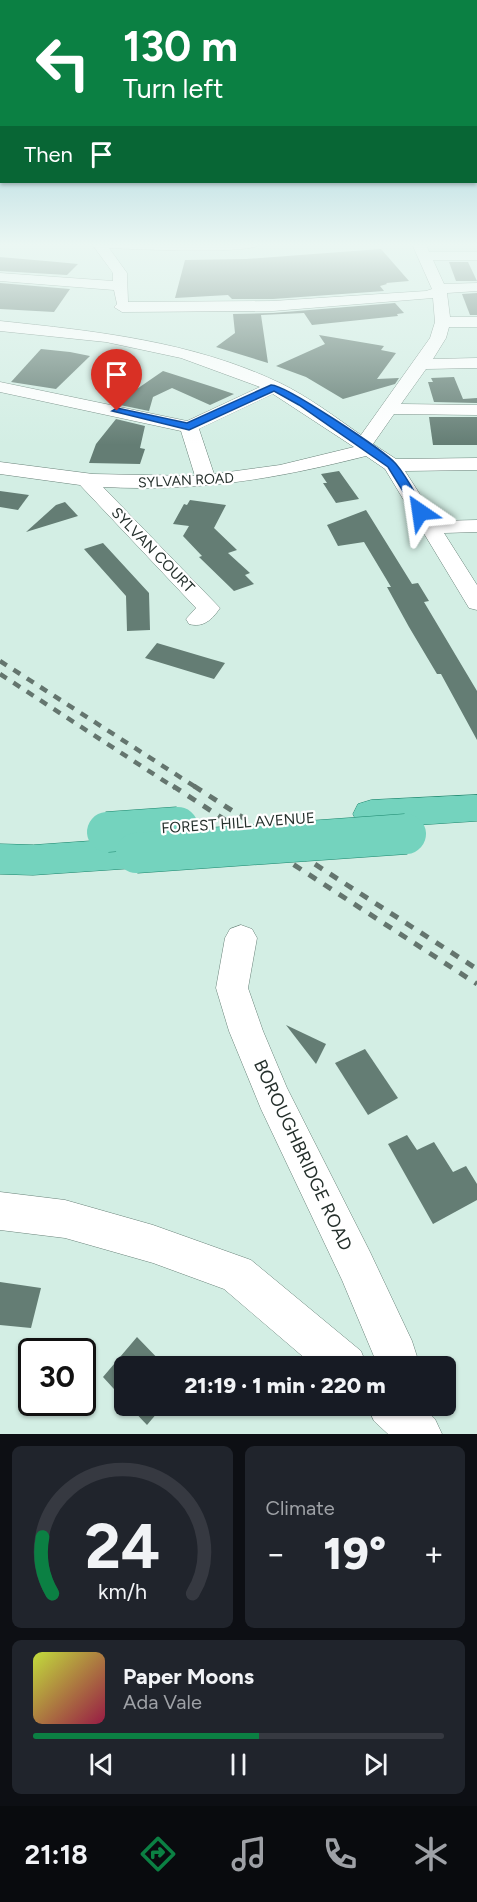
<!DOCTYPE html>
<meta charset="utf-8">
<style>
:root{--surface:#171b24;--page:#20242c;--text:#f1f3f6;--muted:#9ea1a6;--line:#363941;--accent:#0b8043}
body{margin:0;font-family:Figtree,sans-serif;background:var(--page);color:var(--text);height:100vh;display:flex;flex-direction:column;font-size:22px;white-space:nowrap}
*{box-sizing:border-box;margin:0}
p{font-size:20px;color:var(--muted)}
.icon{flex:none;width:33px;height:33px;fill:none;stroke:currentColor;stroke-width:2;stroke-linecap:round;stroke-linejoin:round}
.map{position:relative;height:1434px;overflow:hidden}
.details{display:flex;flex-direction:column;gap:12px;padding:12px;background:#0d0f14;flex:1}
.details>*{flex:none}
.hud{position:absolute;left:0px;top:0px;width:477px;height:183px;box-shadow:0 2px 4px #0004;background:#0b8043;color:#fff;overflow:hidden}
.speed{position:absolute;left:18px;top:1338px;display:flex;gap:12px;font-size:30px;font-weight:700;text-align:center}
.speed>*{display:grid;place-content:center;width:78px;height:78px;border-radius:50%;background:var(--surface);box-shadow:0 2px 4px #0004;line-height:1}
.speed .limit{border:3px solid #111;border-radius:9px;background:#fff;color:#111}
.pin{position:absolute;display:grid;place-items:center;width:51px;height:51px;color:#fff;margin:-62px -26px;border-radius:50% 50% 50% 0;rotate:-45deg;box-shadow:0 0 6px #0007}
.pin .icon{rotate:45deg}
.me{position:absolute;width:66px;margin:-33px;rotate:328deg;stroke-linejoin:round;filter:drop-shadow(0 0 4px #0008)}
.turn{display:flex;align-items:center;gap:21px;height:126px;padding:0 24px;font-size:27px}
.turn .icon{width:78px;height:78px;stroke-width:2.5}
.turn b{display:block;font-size:42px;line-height:51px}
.then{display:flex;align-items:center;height:57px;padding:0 24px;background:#0003;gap:12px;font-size:22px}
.big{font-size:45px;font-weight:800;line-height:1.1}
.details .card{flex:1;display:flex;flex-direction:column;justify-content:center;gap:9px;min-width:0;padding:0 21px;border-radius:9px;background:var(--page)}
.details .dial{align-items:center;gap:0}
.dial svg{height:156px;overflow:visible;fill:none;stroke:var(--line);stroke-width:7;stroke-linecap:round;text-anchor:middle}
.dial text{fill:var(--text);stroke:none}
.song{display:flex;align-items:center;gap:18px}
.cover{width:72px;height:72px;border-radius:9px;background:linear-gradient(135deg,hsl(70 70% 55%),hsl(340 70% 35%))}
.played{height:6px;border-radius:3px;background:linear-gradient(90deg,var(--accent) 55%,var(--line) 55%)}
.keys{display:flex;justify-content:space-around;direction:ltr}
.heat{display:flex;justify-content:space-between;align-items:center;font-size:33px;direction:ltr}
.details .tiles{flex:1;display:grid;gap:12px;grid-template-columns:1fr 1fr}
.card:last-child{grid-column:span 2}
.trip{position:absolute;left:114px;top:1356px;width:342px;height:60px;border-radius:9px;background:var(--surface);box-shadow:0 2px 4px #0004;font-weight:800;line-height:60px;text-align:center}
.menu{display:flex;height:96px;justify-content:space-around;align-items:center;background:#090b0e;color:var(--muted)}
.menu .icon{width:42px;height:42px}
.menu .selected{color:var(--accent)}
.menu b{font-size:27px;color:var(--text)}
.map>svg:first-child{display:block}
.building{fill:#647d74}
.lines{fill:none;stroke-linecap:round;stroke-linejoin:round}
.minor-casing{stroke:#6a837a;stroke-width:1}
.major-casing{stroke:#1d876e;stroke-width:1}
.minor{fill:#fff;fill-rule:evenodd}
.major{fill:#74d3be;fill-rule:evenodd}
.rail-far1{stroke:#64756e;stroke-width:4.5;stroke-dasharray:8 8;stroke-linecap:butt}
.rail{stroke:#64756e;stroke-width:5;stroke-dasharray:9 9;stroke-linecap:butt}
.major-bridge-casing{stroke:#1d876e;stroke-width:41;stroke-linecap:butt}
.major-bridge{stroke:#74d3be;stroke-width:40}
.route{fill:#1a73e8;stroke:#114b97;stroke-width:1.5}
.labels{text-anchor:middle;stroke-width:4.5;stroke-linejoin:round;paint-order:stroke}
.far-street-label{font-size:14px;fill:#25302c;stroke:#fff}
.street-label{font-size:15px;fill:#25302c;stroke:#fff}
.near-street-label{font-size:18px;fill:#25302c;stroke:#fff}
</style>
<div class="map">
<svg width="477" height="1434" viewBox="0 0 477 1434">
<rect width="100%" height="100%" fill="#d3eee4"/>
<!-- building -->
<g class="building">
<path d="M381,249l28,32 -23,2 1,1 -7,2 4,5 -111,8h-41l-4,-4 -53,3 10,-38 61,-1z"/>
<path d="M0,257l57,5 21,2 -11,11 -67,-4z"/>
<path d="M449,262h19l9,19h-21z"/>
<path d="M0,283l70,6 -16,23 -54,-3z"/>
<path d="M477,293v22h-7l-8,-21z"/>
<path d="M395,303l9,10 -7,1 1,2 -86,9 -8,-12 -43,2 7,48 -52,-16 19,-14 -2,-19 40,-1z"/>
<path d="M319,335l65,11 -3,4 15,3 -19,26 22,-1 -4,6 -52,15 -37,-22 -30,-11 49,-22z"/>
<path d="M41,349l29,3 20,4 -34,33 -45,-7z"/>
<path d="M163,371l47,15 24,8 -24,11 -38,-17 -19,9 -4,14 -34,-7z"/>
<path d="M454,377l9,22 14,-1v5l-43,-1 -6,-20h5l-2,-4z"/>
<path d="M429,417h48v28h-44z"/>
<path d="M116,419l29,7 -5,22 5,1 -5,15 -51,-1 7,-19z"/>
<path d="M339,471l20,28 -23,4 -13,-20h4l-6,-9z"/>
<path d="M0,491l29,4 -11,15 -18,-3z"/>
<path d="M190,500l36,5 -12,23 23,22 -9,3 22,20 -5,2 9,9 -20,7 -35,-34 3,-1 -19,-20 6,-10 -16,-2 11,-20 3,1z"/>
<path d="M65,502l13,14 -52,16 30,-27z"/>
<path d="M366,510l46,74 6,-1 11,18 -5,1 53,89v49l-36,-66h-4l-28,-47 -22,-40h4l-27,-45 -26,4 -11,-21z"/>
<path d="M103,543l46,50 1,37 -23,1 -1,-35 -42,-47z"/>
<path d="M157,643l54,16 14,4 -11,16 -69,-21z"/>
<path d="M286,1025l40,19 -10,20z"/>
<path d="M365,1049l33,49 -30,17 -33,-52z"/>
<path d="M407,1135l10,15 17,-8 19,30 13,-6 11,18v16l-44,24 -45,-80z"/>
<path d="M0,1282l41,6 -10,40 -31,-3z"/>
<path d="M137,1337l28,29h-41v34l-21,-23z"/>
<path d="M129,1406h34l-16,19z"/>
</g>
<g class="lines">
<!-- minor casing -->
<g class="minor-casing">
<g id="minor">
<path d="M92,244h169c-11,11 -130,5 -152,4l18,25 1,29 145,-1 153,-10 6,-2 -20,-45h14l3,8h48v8h-44l11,24 33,-1v8l-30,2 3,24h27v10h-28l-3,11 -13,21 44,-1v10l-51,1 -25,35 76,1v10l-83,-1 -21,30 23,15 81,-1v12l-72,1 32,50 40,-1v12l-33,1 33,52v25l-8,-2 -3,-5 -81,-134 -19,-13c-91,23 -168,36 -263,31l117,121c-8,12 -17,20 -31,16l-3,-5 10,-11 -116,-123 -80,-11v-12l93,12 102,2 -14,-45 -181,-39v-10l187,39 73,-34 -79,-29 -75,-16 -106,-11v-10c95,10 192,20 280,62 29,14 55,34 81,52l69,-97 5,-16 -2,-24 -160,13 -151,1 -8,-5 3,-3 -3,-14 -114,-9v-8l113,8v-8zM273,394l81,53 -74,18 -66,9 -15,-45z"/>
<path d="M241,925l11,4 5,9 -9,50 15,43 24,57 83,164 42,89 8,25h-42l-36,-86 -81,-171 -32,-78 -13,-43 9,-50 5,-9z"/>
<path d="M0,1192l65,8 88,25 98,35 110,91 6,15h-53l-90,-77 -71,-26 -88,-25 -65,-8z"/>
<path d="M367,1406h54l14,13 7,15h-54l-14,-13z"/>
</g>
</g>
<!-- major casing -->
<g class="major-casing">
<g id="major">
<path d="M477,795v26l-106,7 -13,-4 -5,-10 5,-10 13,-4z"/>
<path d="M136,838l13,5 6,10 -6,10 -13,5 -103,7 -33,-1v-30l33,1z"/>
</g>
</g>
<!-- minor -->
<use href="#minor" class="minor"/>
<!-- major -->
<use href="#major" class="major"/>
<!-- rail-far1 -->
<g class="rail-far1">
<path d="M0,661l197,127"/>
<path d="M0,674l175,114"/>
</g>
<!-- rail -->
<g class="rail">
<path d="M173,786l304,198"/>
<path d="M194,786l283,183"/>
</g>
<!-- major-bridge casing -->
<g class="major-bridge-casing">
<g id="major-bridge">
<path d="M107,832l71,-5"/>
<path d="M136,853l270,-19"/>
</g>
</g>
<!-- major-bridge -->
<use href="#major-bridge" class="major-bridge"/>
</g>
<!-- sky -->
<linearGradient id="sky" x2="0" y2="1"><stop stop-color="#6db4c8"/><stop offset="0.55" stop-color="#ebf7f3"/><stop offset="1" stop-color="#ebf7f3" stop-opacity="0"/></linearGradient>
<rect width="477" height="445" fill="url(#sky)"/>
<!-- route -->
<path class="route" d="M271,385c13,-1 114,66 125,79 12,14 20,32 30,48l-2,2h-7l-29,-47 -89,-62 -25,-14 -85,39 -77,-19 5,-3 70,15z"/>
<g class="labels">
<!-- far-street labels -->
<g class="far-street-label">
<text transform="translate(186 480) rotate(-3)" y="5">SYLVAN ROAD</text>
</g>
<!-- street labels -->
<g class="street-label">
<text transform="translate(153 550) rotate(46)" y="5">SYLVAN COURT</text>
<text transform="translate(238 823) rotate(-4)" y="5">FOREST HILL AVENUE</text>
</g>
<!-- near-street labels -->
<g class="near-street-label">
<text transform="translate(303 1155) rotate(65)" y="6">BOROUGHBRIDGE ROAD</text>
</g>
</g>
</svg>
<div class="speed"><div class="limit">30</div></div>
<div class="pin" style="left:117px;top:411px;background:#d93025"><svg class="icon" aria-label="arrive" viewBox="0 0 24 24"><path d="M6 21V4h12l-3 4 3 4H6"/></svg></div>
<svg class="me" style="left:420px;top:512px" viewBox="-20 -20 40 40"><path d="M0-17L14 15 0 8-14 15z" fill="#1a73e8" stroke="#fff" stroke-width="4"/></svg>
<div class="trip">21:19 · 1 min · 220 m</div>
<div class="hud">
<div class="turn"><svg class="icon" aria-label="left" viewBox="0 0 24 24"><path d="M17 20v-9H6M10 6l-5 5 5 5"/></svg><div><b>130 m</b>Turn left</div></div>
<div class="then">Then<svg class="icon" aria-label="arrive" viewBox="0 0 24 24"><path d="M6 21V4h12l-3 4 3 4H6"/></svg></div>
</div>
</div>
<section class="details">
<div class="tiles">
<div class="card dial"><svg viewBox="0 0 100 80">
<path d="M14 69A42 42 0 1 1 86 69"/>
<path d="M14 69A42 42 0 0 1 9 40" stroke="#0b8043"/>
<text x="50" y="56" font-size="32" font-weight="700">24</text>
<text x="50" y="72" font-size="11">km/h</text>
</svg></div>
<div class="card"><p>Climate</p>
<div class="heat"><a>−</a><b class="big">19°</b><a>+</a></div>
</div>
<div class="card">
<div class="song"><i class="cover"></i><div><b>Paper Moons</b><p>Ada Vale</p></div></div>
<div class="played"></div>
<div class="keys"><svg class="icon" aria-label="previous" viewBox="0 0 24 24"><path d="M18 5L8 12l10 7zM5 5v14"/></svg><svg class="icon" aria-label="pause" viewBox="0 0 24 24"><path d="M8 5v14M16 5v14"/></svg><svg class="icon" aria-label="next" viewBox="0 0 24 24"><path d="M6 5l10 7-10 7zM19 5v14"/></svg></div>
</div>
</div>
</section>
<nav class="menu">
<b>21:18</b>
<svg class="icon selected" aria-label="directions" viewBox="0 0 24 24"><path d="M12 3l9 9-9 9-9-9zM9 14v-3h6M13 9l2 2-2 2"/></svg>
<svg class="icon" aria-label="music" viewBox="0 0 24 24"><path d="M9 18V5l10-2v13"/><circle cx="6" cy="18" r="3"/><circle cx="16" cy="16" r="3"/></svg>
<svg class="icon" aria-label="phone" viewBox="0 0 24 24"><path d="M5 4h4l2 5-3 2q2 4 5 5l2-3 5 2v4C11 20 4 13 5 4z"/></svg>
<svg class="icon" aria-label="climate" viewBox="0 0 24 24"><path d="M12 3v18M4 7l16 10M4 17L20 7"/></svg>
</nav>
